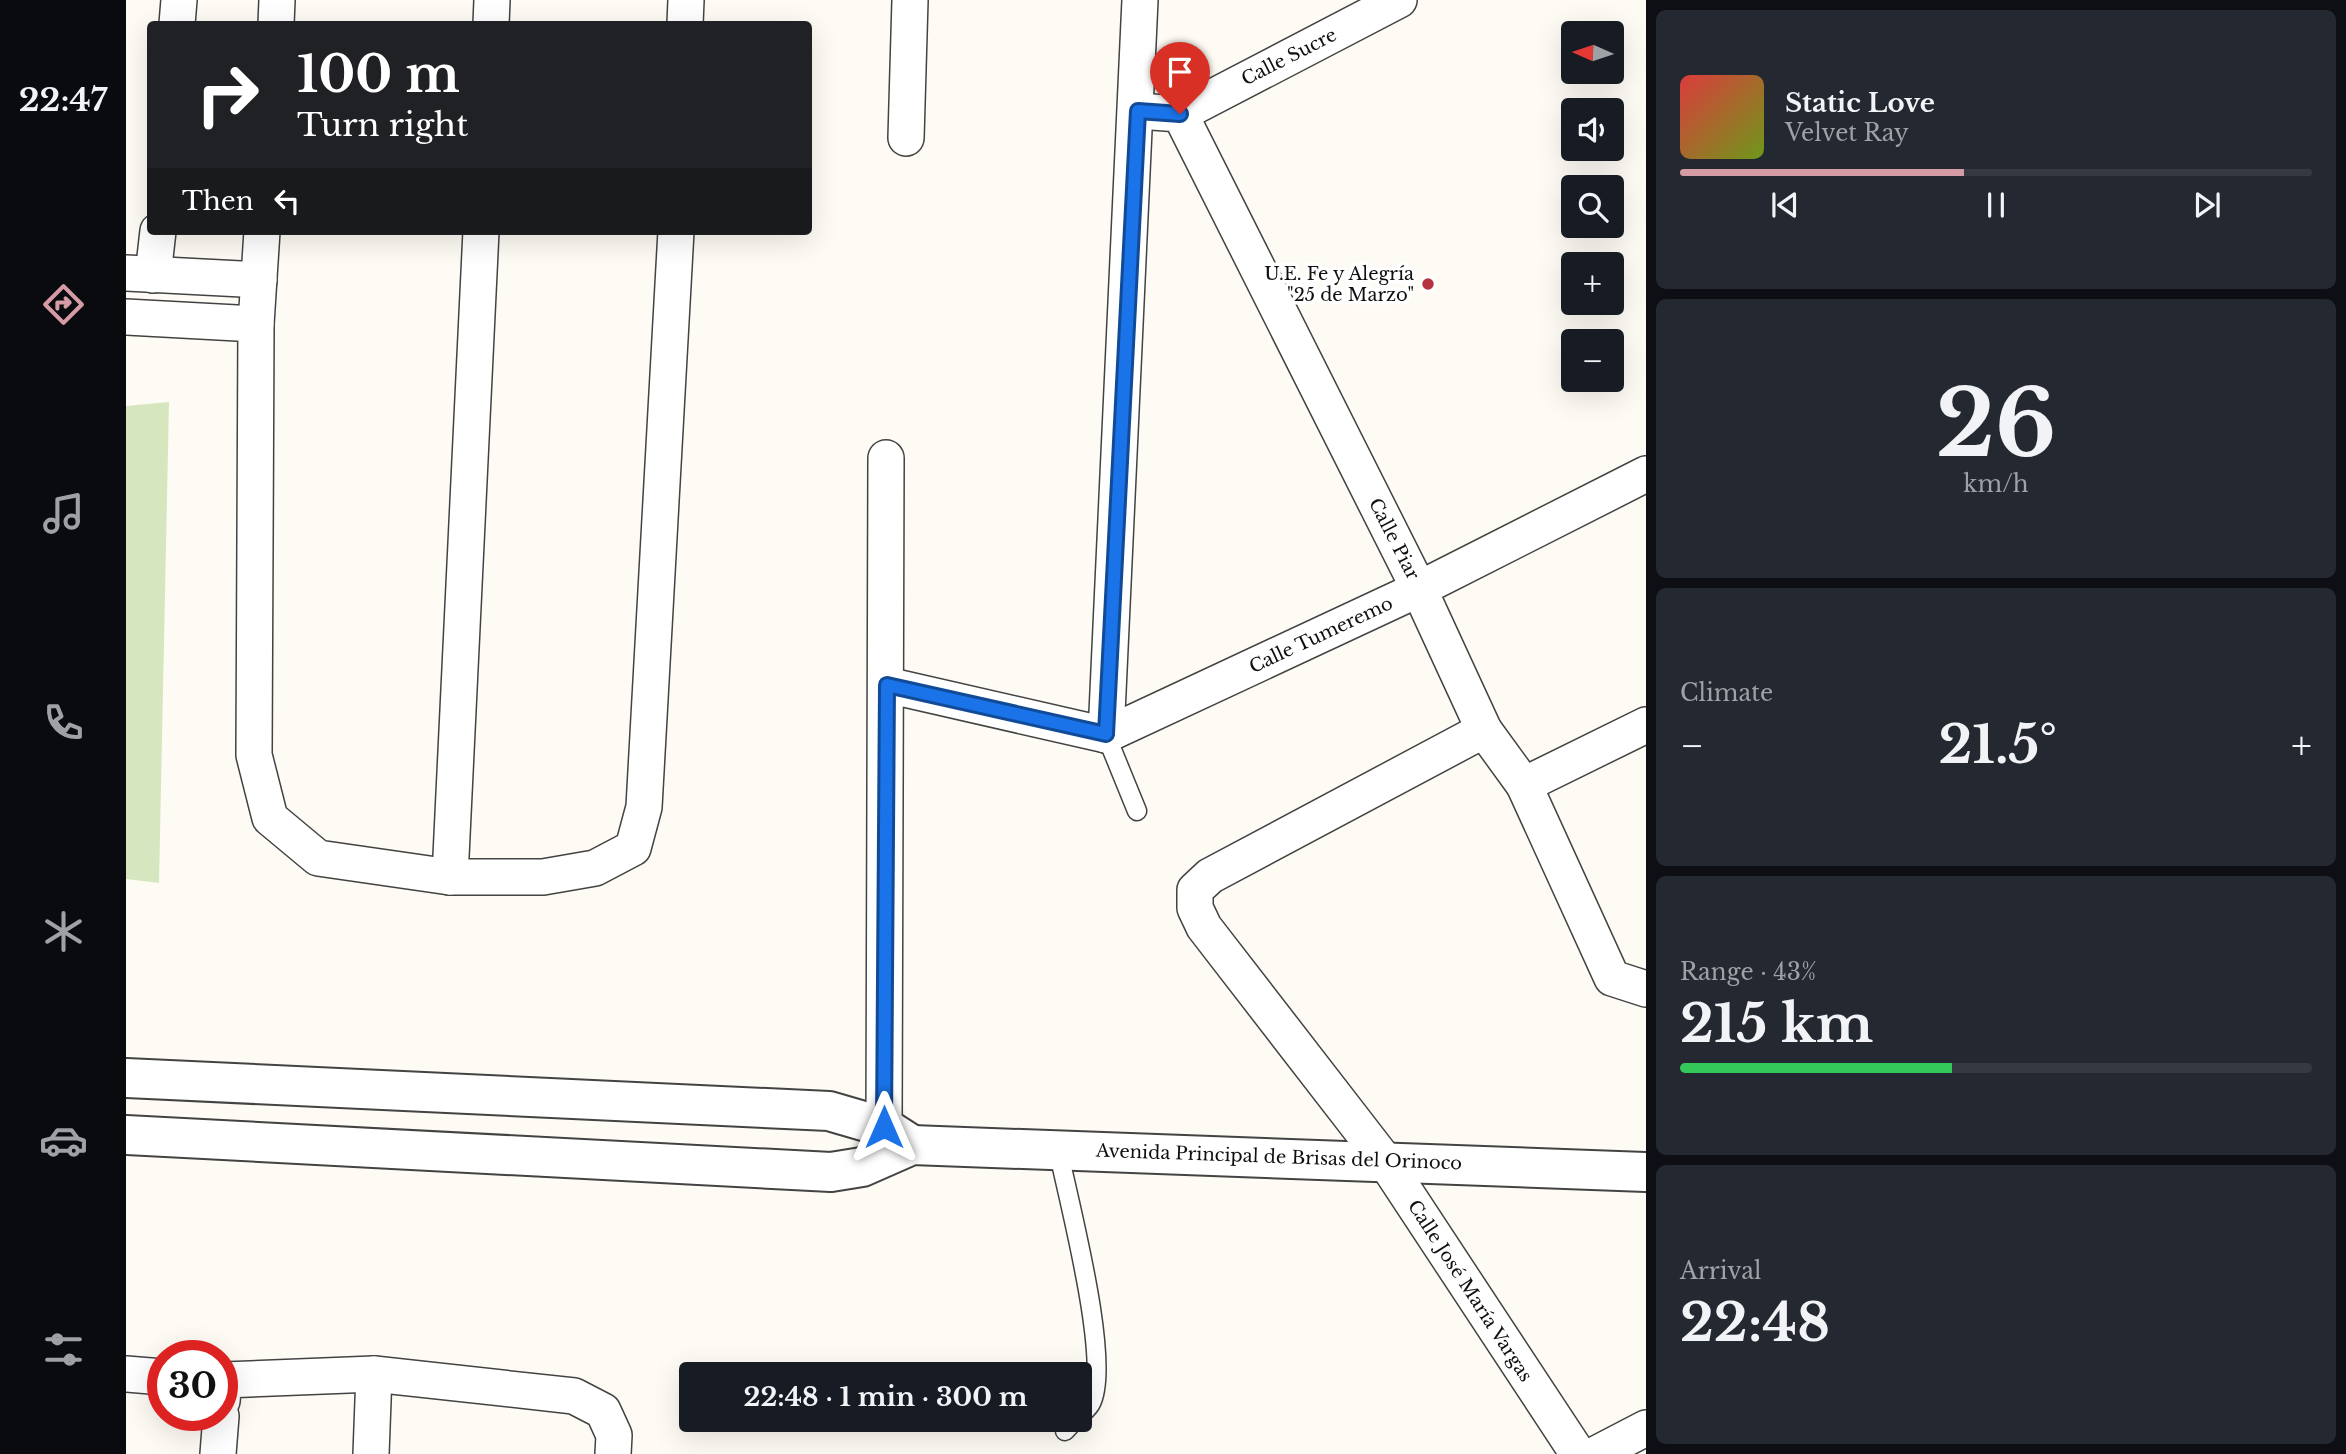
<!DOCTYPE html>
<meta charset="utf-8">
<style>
:root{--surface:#171b24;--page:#242831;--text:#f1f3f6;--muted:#9ea1a6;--line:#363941;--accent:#d69ca5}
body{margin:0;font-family:"Libre Baskerville",serif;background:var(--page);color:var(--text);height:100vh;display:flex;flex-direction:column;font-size:26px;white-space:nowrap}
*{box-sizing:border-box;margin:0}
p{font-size:23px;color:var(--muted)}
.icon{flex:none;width:38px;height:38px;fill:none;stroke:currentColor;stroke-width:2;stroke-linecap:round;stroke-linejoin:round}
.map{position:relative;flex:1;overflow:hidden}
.drawer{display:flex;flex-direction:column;gap:10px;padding:10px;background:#0d0f14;width:700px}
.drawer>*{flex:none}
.banner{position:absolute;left:21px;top:21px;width:665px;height:214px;border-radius:7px;box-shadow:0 7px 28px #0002;background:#202124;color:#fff;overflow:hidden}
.needle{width:46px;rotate:273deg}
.fabs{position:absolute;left:1435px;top:21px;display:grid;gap:14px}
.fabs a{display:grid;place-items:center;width:63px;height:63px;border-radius:7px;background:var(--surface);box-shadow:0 7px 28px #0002;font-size:35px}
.speed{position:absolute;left:21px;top:1340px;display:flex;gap:14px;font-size:35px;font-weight:700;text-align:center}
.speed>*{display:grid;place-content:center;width:91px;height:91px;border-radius:50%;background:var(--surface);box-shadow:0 7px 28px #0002;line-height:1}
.speed .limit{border:10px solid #d22;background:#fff;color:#111}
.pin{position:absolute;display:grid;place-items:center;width:60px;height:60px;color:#fff;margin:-72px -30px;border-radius:50% 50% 50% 0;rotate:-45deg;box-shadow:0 0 7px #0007}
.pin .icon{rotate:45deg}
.me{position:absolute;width:77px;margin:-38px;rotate:0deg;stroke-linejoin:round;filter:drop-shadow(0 0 5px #0008)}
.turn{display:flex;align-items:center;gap:24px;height:147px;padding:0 35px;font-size:32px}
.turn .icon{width:91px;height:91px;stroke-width:2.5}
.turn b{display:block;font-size:49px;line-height:60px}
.then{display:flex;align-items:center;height:66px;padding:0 35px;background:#0003;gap:14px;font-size:26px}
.big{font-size:52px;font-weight:800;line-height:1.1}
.drawer .tile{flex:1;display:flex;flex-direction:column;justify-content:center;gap:10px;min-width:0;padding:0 24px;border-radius:10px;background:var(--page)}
.drawer .dial{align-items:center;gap:0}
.dial b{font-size:91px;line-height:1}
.song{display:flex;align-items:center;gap:21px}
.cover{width:84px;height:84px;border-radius:10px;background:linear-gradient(135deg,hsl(0 70% 55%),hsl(80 70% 35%))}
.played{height:7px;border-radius:4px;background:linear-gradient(90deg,var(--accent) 45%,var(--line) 45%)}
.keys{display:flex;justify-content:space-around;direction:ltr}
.heat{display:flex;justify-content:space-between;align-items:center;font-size:38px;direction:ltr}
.charge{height:10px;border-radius:5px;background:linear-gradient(90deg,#34c759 43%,var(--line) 0)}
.trip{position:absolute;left:553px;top:1362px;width:413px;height:70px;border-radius:7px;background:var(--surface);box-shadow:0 7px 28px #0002;font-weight:800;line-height:70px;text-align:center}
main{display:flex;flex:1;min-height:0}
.dock{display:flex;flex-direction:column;width:126px;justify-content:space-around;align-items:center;background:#090b0e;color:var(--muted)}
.dock .icon{width:49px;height:49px}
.dock .current{color:var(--accent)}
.dock b{font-size:32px;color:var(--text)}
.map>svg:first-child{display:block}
.green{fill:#d6e7bf}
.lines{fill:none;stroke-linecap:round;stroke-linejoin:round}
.service-casing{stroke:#434343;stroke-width:21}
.minor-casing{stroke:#434343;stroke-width:38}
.tertiary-casing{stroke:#434343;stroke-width:42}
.service{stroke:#fff;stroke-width:18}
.minor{stroke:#fff;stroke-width:35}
.tertiary{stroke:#fff;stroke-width:38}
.route-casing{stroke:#114b97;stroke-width:18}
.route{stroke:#1a73e8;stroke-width:12}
.poi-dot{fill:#b63241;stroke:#fff;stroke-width:2.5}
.labels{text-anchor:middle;stroke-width:7;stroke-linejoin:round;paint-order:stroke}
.street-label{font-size:18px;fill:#101010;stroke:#fff}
.poi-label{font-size:18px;fill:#101010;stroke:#fff;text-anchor:end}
</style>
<main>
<nav class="dock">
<b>22:47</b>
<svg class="icon current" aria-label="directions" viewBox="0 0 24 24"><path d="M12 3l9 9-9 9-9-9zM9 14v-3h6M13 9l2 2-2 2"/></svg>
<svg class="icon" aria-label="music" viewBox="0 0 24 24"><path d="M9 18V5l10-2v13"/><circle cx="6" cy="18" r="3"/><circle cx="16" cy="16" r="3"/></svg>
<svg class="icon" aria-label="phone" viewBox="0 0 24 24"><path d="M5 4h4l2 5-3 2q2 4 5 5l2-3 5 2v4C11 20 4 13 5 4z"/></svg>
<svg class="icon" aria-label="climate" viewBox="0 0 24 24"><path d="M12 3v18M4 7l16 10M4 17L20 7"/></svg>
<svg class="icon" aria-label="car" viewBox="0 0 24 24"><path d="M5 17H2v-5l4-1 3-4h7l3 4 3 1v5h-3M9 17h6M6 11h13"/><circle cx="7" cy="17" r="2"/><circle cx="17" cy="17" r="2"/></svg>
<svg class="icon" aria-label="filters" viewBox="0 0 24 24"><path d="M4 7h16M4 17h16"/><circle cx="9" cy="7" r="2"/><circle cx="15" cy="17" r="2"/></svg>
</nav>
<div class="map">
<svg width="1520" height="1454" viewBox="0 0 1520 1454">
<rect width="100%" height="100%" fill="#fefbf4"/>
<!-- green -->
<path class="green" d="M43,402l-10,481 -33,-4v-473z"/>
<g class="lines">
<!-- service casing -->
<g class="service-casing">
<g id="service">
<path d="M980,735l31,76"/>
<path d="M932,1149c10,50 54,214 33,254 -2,5 -8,9 -11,12"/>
<path d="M939,1431l11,-12"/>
</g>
</g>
<!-- minor casing -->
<g class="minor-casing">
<g id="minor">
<path d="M51,24l2,-24"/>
<path d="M150,24l1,-24"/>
<path d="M365,24l1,-24"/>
<path d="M559,24l1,-24"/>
<path d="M1012,111l42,3 239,475 65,141 40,55 88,193 34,11"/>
<path d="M1054,114l219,-114"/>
<path d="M780,138l4,-138"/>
<path d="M136,231l-6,93 -2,431 16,63 48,40 132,19h93l52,-9 38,-20 11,-41 32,-576"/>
<path d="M0,273l133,7"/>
<path d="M27,275l5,-44"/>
<path d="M0,317l130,7"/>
<path d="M761,685l219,50"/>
<path d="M1358,730l-274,146 -15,14v18l9,19 181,234 193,293"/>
<path d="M980,735l34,-735"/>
<path d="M980,735l313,-146 227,-115"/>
<path d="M1398,785l122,-60"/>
<path d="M324,877l31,-646"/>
<path d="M758,1127l2,-669"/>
<path d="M0,1374l37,3"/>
<path d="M96,1401l2,-21 150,-6 200,22 29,15 11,24 -1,19"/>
<path d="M92,1454l3,-38"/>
<path d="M245,1454l3,-80"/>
<path d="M1470,1454l50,-26"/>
</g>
</g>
<!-- tertiary casing -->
<g class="tertiary-casing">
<g id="tertiary">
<path d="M0,1078l703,33 55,16 28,18"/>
<path d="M0,1135l705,37 31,-5 50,-22 734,27"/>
</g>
</g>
<!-- service -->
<use href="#service" class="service"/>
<!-- minor -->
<use href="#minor" class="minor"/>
<!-- tertiary -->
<use href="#tertiary" class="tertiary"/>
</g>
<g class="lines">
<!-- route casing -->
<g class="route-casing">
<path id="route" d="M758,1127l3,-442 219,49 32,-623 42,3"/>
</g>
<!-- route -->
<use href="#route" class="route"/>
</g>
<!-- markers -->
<circle class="poi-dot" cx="1302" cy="284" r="7"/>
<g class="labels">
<!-- street labels -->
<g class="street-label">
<text transform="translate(1163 57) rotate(-27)" y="6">Calle Sucre</text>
<text transform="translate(1268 539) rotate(63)" y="6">Calle Piar</text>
<text transform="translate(1195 635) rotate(-25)" y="6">Calle Tumeremo</text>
<text transform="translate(1153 1157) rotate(2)" y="6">Avenida Principal de Brisas del Orinoco</text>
<text transform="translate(1344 1291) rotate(57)" y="6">Calle José María Vargas</text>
</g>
<!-- poi labels -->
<g class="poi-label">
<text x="1288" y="280">U.E. Fe y Alegría<tspan x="1288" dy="21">"25 de Marzo"</tspan></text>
</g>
</g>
</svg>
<div class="fabs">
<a><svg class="needle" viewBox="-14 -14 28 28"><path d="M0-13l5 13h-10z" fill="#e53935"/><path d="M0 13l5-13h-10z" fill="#9ea1a6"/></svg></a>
<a><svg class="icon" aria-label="sound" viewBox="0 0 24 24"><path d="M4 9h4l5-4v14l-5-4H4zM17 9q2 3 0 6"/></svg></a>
<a><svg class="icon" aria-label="search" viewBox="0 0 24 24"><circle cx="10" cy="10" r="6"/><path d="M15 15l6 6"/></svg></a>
<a>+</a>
<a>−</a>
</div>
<div class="speed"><div class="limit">30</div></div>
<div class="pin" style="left:1054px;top:114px;background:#d93025"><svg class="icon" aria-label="arrive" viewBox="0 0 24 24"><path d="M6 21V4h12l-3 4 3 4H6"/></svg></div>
<svg class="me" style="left:758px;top:1127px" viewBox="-20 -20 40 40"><path d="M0-17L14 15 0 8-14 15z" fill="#1a73e8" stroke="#fff" stroke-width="4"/></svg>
<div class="trip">22:48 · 1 min · 300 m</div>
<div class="banner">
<div class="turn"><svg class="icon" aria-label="right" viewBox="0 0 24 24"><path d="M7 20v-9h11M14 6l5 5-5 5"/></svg><div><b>100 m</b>Turn right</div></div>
<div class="then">Then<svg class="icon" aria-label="left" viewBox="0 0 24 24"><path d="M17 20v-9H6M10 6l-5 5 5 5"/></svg></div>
</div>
</div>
<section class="drawer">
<div class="tile">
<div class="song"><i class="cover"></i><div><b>Static Love</b><p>Velvet Ray</p></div></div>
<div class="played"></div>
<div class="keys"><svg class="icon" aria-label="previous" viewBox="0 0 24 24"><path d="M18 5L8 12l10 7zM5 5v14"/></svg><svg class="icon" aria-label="pause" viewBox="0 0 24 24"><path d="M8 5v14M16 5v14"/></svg><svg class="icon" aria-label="next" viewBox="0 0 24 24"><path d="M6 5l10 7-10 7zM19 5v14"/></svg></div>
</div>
<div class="tile dial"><b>26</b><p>km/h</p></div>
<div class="tile"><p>Climate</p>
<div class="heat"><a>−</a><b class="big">21.5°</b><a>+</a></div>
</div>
<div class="tile"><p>Range · 43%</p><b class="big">215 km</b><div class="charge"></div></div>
<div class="tile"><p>Arrival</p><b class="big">22:48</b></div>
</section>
</main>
